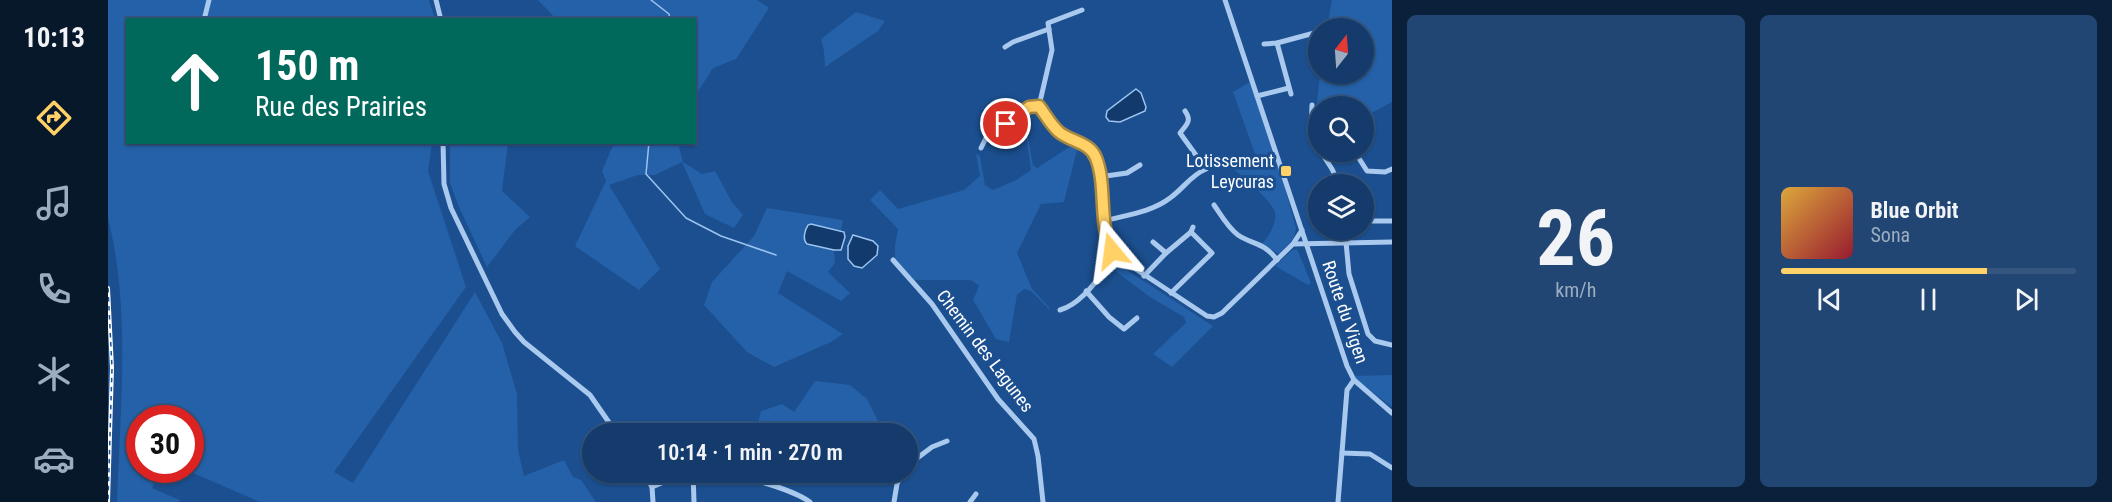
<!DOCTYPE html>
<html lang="fr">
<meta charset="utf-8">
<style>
:root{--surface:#143b6b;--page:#214673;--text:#f1f3f6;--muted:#9dadc1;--line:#33557e;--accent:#ffd166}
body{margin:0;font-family:"Roboto Condensed",sans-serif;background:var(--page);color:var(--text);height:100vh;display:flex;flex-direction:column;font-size:22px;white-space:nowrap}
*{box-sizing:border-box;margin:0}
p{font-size:20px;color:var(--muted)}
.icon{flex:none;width:33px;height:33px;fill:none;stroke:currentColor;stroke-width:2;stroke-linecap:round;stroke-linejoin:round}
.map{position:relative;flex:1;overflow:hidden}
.panel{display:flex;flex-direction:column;gap:15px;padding:15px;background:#0b203b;width:720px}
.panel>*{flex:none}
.hud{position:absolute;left:18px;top:18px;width:570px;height:126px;border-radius:0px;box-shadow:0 2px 4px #0004,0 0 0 2px var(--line);background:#00695c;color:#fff;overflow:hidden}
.needle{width:39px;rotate:17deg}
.buttons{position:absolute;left:1200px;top:18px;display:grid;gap:12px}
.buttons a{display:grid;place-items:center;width:66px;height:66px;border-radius:50%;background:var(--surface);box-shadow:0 2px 4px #0004,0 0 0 2px var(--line);font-size:30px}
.speed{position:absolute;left:18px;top:405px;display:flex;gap:12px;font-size:30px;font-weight:700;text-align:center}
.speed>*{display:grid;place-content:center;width:78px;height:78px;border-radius:50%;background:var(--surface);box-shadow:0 2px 4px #0004,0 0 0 2px var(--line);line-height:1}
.speed .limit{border:9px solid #d22;background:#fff;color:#111}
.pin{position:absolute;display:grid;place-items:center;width:51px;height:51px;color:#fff;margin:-26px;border:3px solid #fff;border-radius:50%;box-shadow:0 2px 6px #0007}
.me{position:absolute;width:66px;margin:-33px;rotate:344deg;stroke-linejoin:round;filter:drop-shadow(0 0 4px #0008)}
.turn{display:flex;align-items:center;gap:21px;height:126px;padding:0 30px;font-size:27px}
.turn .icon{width:78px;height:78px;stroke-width:2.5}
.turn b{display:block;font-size:42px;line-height:51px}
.panel .widget{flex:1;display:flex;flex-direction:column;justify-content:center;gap:9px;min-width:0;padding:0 21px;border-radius:9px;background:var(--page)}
.panel .dial{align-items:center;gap:0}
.dial b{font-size:78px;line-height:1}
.song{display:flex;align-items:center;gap:18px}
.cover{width:72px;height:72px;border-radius:9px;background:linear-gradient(135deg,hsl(40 70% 55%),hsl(350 70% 35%))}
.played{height:6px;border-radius:3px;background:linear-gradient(90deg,var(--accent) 70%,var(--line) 70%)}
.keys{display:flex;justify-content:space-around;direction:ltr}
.panel .tiles{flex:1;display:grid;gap:15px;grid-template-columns:repeat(2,1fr)}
.trip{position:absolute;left:474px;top:423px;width:336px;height:60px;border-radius:30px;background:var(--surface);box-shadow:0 2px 4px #0004,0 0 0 2px var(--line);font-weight:600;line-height:60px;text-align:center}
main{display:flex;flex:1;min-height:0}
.tabs{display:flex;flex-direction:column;width:108px;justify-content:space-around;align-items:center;background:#08182b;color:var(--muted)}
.tabs .icon{width:42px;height:42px}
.tabs .on{color:var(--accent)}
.tabs b{font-size:27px;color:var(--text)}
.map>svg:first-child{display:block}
.green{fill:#2461a8}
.water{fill:#123a6d;stroke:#9cc4f0;stroke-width:1.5}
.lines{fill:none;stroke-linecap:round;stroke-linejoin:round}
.stream{stroke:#9cc4f0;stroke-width:1.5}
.minor{stroke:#a9c9ee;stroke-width:5}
.rail-casing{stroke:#fff;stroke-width:4}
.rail{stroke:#1b4f8f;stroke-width:1.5;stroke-dasharray:4.5;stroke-linecap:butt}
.route-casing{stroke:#a68842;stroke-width:15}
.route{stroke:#ffd166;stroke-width:10}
.poi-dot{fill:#ffd166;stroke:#1b4f8f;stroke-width:2}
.labels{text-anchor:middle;stroke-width:6;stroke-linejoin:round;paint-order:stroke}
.poi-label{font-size:18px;fill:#fff;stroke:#1b4f8f;text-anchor:end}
.street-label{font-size:18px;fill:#fff;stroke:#1b4f8f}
</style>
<main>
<nav class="tabs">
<b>10:13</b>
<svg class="icon on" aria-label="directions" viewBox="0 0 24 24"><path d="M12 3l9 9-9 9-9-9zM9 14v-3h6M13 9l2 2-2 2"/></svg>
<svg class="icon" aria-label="music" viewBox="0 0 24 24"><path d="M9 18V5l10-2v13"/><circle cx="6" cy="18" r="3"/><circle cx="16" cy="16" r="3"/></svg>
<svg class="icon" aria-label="phone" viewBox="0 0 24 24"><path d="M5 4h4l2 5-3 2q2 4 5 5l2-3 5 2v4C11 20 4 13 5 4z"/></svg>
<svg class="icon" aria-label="climate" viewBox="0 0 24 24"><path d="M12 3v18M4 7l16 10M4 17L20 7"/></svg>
<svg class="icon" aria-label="car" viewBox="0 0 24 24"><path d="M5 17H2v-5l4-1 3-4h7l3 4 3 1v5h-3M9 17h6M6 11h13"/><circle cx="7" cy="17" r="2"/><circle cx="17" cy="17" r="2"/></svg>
</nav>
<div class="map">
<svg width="1284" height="502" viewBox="0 0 1284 502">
<rect width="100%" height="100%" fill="#1b4f8f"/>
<!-- green -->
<g class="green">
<path d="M0,0h321l6,19 -307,1v122l304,1 -4,28 38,116 -132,185 19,11 122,-191 27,51 15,51 1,56 6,26 40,-16 9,17 8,3 15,22h-336l-74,-32h4v-52h-50v52h14l3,7 -5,11 28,12 -1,2h-62c3,-92 14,-193 -9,-284z"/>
<path d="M430,0h219l12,8 -33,51 -23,9 -18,28 -1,-76 -138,-1z"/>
<path d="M1224,0h60v102l-26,14h-2v-10h-46v6h-2l4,-38h44v-46h-37z"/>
<path d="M748,12l29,9 -7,10 -53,36 -1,-16 -3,-12z"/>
<path d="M1142,82l27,77 19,69c-1,13 -9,18 -18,26l-16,-11c7,-5 15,-21 13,-30 -2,-11 -33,-38 -43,-45l19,-7 4,-7 -22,-62z"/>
<path d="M919,133l6,32 4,3 34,-22v-4l7,4 -14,56 -23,2 -24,49 15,36 18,19 -1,1 -18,-18 -7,-2 -7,6 -8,47 -13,-3 -23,-39 6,-14 -8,-6h-57l-19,-21v-14l3,-16 -28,-29 10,-10 18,19 66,-19 16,-14 -4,-22 4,2 5,29 8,5 23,-10 15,-10 -5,-36z"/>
<path d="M342,143h58l-6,48 28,26 -15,13 -28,37 -29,-62 -8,-22z"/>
<path d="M506,143h64l5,19 19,12 13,-3 17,31 11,13 -9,13 -29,-14 -23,-52 -27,13h-17l-29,10 51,84 -21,21 -64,-44 31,-65 -4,-10z"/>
<path d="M659,208l76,12 -2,11 -35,-7 -1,21 29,5 1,13 -7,9 22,21 -9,8 -54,-30 -9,22 65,41 -12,8 -57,25 -27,-15 -43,-47 8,-23 42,-46z"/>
<path d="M1189,249l14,34 -3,2 -33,-19 17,-16z"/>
<path d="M1008,263l97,63 -41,41 -19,-13 33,-31 -2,-6 -34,-20 -40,-30z"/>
<path d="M1284,375v32l-41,-31z"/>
<path d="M707,381l35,4 17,14 17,34h-128l5,-22 21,-7 12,8z"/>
</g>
<!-- water -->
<g class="water">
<path d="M1028,89l5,4 5,14 -1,4 -25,11 -11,-1 -3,-4 1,-6z"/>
<path d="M703,224l33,8 1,5 -4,13h-7l-27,-6c-5,-5 -2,-14 1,-19z"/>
<path d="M745,235l20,6 5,5 -1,9 -15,13 -8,-2 -6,-7v-13z"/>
</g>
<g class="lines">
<!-- stream -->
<g class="stream">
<path d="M543,0l18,14 1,6"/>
<path d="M541,142l-3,32 40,44 35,18 55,19"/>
</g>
<!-- minor -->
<g class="minor">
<path d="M328,0l5,20"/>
<path d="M1117,0l122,366 7,14 38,33"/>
<path d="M96,20l5,-20"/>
<path d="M1169,43l14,51"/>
<path d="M1156,44l13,-1 41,-11"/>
<path d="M897,47l8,-5 36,-13"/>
<path d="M1149,96l32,-8"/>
<path d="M1204,105l-1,28 7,14"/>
<path d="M931,106l13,-56 -4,-27 34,-13"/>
<path d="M335,142l1,42 7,24 51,106 13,18 9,10 66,53 27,39"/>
<path d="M873,148l5,-10 43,-31 10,-1 20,26 22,10 14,13 14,89 7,12 91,60 7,1 8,-4 71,-69 9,-14"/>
<path d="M1213,152l11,17 7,15"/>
<path d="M1247,152l12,19 18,1 7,-3"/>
<path d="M991,177l28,-4 13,-8"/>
<path d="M1106,205c7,10 14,23 24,30 15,10 26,7 39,25"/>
<path d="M996,221c22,-6 48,-9 66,-23 13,-9 21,-23 36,-29l-26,-36c7,-9 12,-12 5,-22"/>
<path d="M1256,221h28"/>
<path d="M1241,230v12"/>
<path d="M1238,242l3,32 19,60 7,7 17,4"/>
<path d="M1185,244l99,-2"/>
<path d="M1058,253l25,-21"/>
<path d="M785,260l39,44 66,95 36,40 4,17 5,46"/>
<path d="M1036,276l22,-23 -13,-11"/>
<path d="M978,291l23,26 15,12 13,-11"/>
<path d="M1063,293l41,-40 -21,-21 2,-5"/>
<path d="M952,310c23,-6 41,-36 56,-54"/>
<path d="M1234,453l28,1 22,14"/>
<path d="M800,465l24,-18 15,-6"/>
<path d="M536,472l8,15 1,15"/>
<path d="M585,472l1,30"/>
<path d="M604,472c26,2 78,16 98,30"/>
<path d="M544,487l36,-15"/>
<path d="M786,502l3,-18 6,-12"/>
<path d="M862,502l6,-8"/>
<path d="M1230,502l9,-112 7,-10"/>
</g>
<!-- rail casing -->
<g class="rail-casing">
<path id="rail" d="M0,288l4,80 -4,134"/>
</g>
<!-- rail -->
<use href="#rail" class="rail"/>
</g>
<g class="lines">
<!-- route casing -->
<g class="route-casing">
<path id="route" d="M898,124l23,-17 10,-1c6,8 12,19 20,26 12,10 31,10 37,26 11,27 2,65 16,93"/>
</g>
<!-- route -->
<use href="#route" class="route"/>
</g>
<!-- markers -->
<rect class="poi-dot" x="1172" y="165" width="12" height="12" rx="3"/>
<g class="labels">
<!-- poi labels -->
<g class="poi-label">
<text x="1166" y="167">Lotissement<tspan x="1166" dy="21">Leycuras</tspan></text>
</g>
<!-- street labels -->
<g class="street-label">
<text transform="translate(1237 312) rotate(71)" y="6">Route du Vigen</text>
<text transform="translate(877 351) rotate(53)" y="6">Chemin des Lagunes</text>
</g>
</g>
</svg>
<div class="buttons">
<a><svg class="needle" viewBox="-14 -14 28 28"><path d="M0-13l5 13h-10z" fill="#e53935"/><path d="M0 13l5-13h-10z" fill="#9dadc1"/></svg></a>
<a><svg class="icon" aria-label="search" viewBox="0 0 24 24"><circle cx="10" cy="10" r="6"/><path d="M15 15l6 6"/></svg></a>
<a><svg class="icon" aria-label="layers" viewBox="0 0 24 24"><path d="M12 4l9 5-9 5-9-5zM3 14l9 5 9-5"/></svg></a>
</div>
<div class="speed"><div class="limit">30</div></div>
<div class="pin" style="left:898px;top:124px;background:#d93025"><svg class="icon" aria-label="arrive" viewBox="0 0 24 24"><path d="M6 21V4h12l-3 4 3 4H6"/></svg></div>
<svg class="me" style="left:1004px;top:251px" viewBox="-20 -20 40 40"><path d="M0-17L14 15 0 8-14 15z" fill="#ffd166" stroke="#fff" stroke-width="4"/></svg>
<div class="trip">10:14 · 1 min · 270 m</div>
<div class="hud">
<div class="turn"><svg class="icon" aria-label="ahead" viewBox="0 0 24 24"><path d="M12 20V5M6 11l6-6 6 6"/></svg><div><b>150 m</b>Rue des Prairies</div></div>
</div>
</div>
<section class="panel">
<div class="tiles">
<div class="widget dial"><b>26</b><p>km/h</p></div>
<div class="widget">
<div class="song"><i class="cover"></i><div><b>Blue Orbit</b><p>Sona</p></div></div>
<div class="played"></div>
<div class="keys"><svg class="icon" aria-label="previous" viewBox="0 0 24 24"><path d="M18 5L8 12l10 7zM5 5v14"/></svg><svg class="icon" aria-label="pause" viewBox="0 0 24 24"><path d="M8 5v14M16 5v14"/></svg><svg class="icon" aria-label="next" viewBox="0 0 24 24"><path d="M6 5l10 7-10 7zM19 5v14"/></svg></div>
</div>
</div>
</section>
</main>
